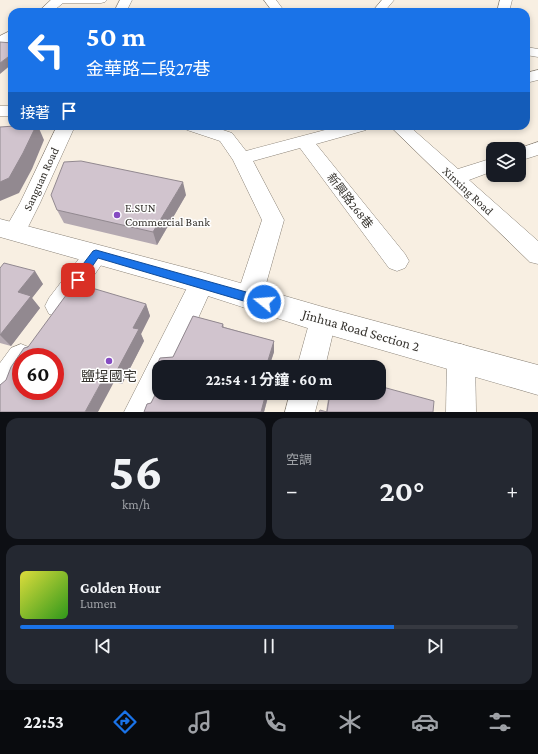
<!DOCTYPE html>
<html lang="zh-TW">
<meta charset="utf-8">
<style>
:root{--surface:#171b24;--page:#242831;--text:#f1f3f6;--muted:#9ea1a6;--line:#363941;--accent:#1a73e8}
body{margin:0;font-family:"Crimson Pro","Noto Sans TC",serif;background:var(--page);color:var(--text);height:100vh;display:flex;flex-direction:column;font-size:15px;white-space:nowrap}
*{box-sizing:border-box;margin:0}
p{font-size:13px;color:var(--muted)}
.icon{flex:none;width:22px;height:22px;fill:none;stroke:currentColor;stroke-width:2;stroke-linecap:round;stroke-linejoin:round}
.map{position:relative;height:412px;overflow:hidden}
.sheet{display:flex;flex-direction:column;gap:6px;padding:6px;background:#0d0f14;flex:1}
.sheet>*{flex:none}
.banner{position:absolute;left:8px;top:8px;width:522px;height:122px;border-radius:12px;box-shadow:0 2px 6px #0003;background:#1a73e8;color:#fff;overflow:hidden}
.tools{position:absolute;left:486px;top:142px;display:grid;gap:8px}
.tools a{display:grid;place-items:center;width:40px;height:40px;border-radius:8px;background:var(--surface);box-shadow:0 2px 6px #0003;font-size:20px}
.speed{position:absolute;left:12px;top:348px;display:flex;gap:8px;font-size:20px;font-weight:700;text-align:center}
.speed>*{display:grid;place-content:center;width:52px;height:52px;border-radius:50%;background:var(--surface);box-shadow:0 2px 6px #0003;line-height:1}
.speed .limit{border:6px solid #d22;background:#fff;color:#111}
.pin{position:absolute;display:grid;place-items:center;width:34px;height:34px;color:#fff;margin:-17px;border-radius:8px;box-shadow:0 2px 6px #0006}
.me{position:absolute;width:44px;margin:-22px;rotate:287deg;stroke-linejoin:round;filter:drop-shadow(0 0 3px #0008)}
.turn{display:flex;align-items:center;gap:14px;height:84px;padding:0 12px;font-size:18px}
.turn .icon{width:52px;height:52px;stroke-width:2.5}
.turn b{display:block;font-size:28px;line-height:34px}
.then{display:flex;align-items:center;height:38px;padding:0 12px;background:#0003;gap:8px;font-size:15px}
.big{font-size:30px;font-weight:700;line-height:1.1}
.sheet .widget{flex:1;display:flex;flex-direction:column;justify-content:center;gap:6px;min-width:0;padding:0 14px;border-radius:12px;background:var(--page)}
.sheet .dial{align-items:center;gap:0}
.dial b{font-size:52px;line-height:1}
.song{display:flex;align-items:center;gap:12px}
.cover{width:48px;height:48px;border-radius:6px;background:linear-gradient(135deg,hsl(60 70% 55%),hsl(110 70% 35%))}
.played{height:4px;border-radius:2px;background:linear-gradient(90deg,var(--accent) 75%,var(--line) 75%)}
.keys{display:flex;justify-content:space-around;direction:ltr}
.heat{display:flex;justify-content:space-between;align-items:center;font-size:22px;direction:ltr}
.sheet .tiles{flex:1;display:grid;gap:6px;grid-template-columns:1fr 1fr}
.widget:last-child{grid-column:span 2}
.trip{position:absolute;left:152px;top:360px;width:234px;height:40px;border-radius:12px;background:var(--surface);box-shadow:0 2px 6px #0003;font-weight:700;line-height:40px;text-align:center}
.tabs{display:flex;height:64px;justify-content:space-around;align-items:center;background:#090b0e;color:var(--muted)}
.tabs .icon{width:28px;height:28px}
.tabs .on{color:var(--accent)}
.tabs b{font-size:18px;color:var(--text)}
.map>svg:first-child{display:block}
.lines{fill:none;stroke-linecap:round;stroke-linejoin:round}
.minor-casing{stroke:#8a8277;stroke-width:1}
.major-casing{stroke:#8a8277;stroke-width:1}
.minor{fill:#fff;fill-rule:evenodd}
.major{fill:#fff;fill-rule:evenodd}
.wall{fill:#b4a9b1}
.shaded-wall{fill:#928990}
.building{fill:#d1c4ce;stroke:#928990;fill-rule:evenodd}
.route{fill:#1a73e8;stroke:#114b97}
.poi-dot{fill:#854bc2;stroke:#fefefe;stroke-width:1.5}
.labels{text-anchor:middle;stroke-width:3;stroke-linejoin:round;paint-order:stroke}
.street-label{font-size:12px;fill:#36332e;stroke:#fefefe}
.poi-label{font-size:12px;fill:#36332e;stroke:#fefefe;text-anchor:start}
.near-street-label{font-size:14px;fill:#36332e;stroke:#fefefe}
.near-poi-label{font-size:14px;fill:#36332e;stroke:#fefefe}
</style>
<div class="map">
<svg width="538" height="412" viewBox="0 0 538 412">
<rect width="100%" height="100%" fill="#f8efe2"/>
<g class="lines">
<!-- minor casing -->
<g class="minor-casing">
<g id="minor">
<path d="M51,0h56l-2,2 -4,1h-38l-11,9h-14z"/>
<path d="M120,0h12l-6,12h-12z"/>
<path d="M264,0h12l9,12h-12z"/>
<path d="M382,0h12l-10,12h-12z"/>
<path d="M500,0h12l-3,12h-12z"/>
<path d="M12,30v10l-12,6v-10z"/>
<path d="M526,47l12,2v8l-12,-2z"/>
<path d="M538,70v10l-12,3v-10z"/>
<rect x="0" y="106" width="12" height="10"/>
<path d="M57,126h18l-35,77 -17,34 -8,3 -8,-3 -3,-6 16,-28z"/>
<path d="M184,126h27l21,7 14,18 94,-25h29l-3,4 -50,14 89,110 4,7 -4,7 -8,3 -8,-3 -89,-120 -47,13 31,59 -22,78 -4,8 -9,3 -9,-3 -4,-8 26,-78 -29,-60 -13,-19 -33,-11z"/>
<path d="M390,126h19l49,43 35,-11v13l-24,9 69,61v23l-8,-2z"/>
<path d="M538,142v13l-19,6v-12h-2z"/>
<path d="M96,245l8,2 4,7 -4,7 -37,53 -9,3 -9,-3 -4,-8 4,-8 39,-51z"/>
<path d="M202,273l9,3 3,7 -38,84h-17v26h5l-9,19h-31l69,-136z"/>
<path d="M323,308l9,4 4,8 -11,47h-28l13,-47 4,-8z"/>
<path d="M21,344l10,4 4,9h-14c0,21 1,35 -21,45v-39l11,-15z"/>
<path d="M461,344l10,4 4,10 1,54h-30l1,-54 4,-10z"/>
<path d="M290,393h30l-5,19h-30z"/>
</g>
</g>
<!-- major casing -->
<g class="major-casing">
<path id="major" d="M0,219l202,53 121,35 215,58v30l-215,-62 -121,-39 -202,-57z"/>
</g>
<!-- minor -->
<use href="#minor" class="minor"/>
<!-- major -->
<use href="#major" class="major"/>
</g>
<!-- wall -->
<g class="wall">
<path d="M186,195l-29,50 -93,-22 -7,-13z"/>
<path d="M0,268l43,16 -11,14 8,10 -29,38 -11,-3z"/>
<path d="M146,304l4,12 -9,18 3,7 -22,43 -8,-2 -108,-2 22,-33z"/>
<path d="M193,316l30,8 1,3 50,14v11l-5,15h-110v26h110l-5,19h-120l3,-8 4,-1 8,-15 -3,-6v-15l4,-9 13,-1z"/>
<path d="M329,393h50l54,19h-107z"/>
</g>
<!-- shaded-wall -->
<g class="shaded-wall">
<path d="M12,54v10l-12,10v-11z"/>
<path d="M36,126h2l6,14 -12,29 -13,24 -19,8v-19z"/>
<path d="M183,182l3,13 -29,50 -4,-13z"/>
<path d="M35,271l8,13 -11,14 8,10 -29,38 -11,-11 18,-43z"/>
<path d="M146,304l4,12 -9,18 3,7 -22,43 -7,-10 18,-46z"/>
<path d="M274,341v11l-5,15h-3z"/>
<path d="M107,372l7,10 -16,30h-13z"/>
<path d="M266,393h3l-5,19h-3z"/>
</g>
<!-- building -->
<g class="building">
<path d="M0,42l12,1v11l-12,9z"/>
<path d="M15,126h21l-13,27 -14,25 -9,4v-55z"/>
<path d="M81,161l102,21 -30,50 -96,-22 -6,-15 13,-33z"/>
<path d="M4,263l31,8 -17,21 13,4 -31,39v-67z"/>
<path d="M75,283l71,21 -13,24 6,1 -24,45 -8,-2 -22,40h-85v-27l6,-5 5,-13 13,-19 4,-1zM21,357h34v34h-34z"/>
<path d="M193,316l30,8 -1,3 52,14 -8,26h-107v15h-3v-15l4,-9 13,-1z"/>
<path d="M379,386l55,15 -1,11h-114l1,-2 7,2 3,-19h49z"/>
<path d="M159,387v6h107l-5,19h-117l3,-8 4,-1z"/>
</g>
<!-- route -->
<path class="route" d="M96,250l168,47 4,2 2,3 -2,4 -4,1 -166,-49 -17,25 -3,1 -4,-1 -2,-3 2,-4 19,-25z"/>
<!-- markers -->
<g class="poi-dot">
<circle cx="117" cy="215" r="4"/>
<circle cx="109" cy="361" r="4"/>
</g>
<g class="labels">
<!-- street labels -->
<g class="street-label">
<text transform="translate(41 179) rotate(-65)" y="4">Sanguan Road</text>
<text transform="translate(468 191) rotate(43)" y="4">Xinxing Road</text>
<text transform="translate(350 201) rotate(52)" y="4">新興路268巷</text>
</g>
<!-- poi labels -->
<g class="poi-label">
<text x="125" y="212">E.SUN<tspan x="125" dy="14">Commercial Bank</tspan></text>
</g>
<!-- near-street labels -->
<g class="near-street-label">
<text transform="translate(361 330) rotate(16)" y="5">Jinhua Road Section 2</text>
</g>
<!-- near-poi labels -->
<g class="near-poi-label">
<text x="109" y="381">鹽埕國宅</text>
</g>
</g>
</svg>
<div class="tools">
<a><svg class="icon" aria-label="layers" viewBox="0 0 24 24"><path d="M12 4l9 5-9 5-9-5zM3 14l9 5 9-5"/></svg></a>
</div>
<div class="speed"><div class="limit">60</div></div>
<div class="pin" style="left:78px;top:280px;background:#d93025"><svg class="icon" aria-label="arrive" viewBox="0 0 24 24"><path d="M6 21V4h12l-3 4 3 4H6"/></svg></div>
<svg class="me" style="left:264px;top:302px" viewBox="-20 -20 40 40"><circle r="17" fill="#1a73e8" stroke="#fff" stroke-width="3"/><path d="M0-11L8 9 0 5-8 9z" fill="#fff"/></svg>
<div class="trip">22:54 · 1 分鐘 · 60 m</div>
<div class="banner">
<div class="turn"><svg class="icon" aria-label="left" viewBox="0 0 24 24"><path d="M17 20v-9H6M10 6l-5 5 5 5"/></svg><div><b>50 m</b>金華路二段27巷</div></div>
<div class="then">接著<svg class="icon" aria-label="arrive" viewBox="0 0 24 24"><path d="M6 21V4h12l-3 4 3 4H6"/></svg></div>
</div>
</div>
<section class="sheet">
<div class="tiles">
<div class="widget dial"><b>56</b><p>km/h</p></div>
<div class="widget"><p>空調</p>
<div class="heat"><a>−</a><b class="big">20°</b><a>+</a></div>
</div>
<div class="widget">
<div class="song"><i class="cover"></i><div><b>Golden Hour</b><p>Lumen</p></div></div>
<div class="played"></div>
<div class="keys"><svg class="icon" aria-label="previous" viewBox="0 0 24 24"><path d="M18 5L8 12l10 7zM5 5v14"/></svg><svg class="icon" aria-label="pause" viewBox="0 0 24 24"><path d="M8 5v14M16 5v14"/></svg><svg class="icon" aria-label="next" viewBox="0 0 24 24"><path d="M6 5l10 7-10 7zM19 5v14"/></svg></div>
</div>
</div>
</section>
<nav class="tabs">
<b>22:53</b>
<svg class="icon on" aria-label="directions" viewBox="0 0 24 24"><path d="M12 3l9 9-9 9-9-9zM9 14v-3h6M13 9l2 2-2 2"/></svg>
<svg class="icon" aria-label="music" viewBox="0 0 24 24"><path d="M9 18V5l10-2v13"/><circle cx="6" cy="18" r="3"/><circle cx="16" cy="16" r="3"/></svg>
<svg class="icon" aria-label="phone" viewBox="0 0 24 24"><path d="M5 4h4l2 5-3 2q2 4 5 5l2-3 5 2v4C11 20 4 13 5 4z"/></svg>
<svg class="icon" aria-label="climate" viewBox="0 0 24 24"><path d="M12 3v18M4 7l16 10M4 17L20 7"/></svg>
<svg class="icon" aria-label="car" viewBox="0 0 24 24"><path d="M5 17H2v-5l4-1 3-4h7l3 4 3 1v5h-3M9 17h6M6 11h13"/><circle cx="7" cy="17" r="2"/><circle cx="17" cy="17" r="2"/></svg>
<svg class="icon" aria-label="filters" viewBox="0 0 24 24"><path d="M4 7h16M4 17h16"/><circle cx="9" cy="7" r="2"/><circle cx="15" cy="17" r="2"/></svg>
</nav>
